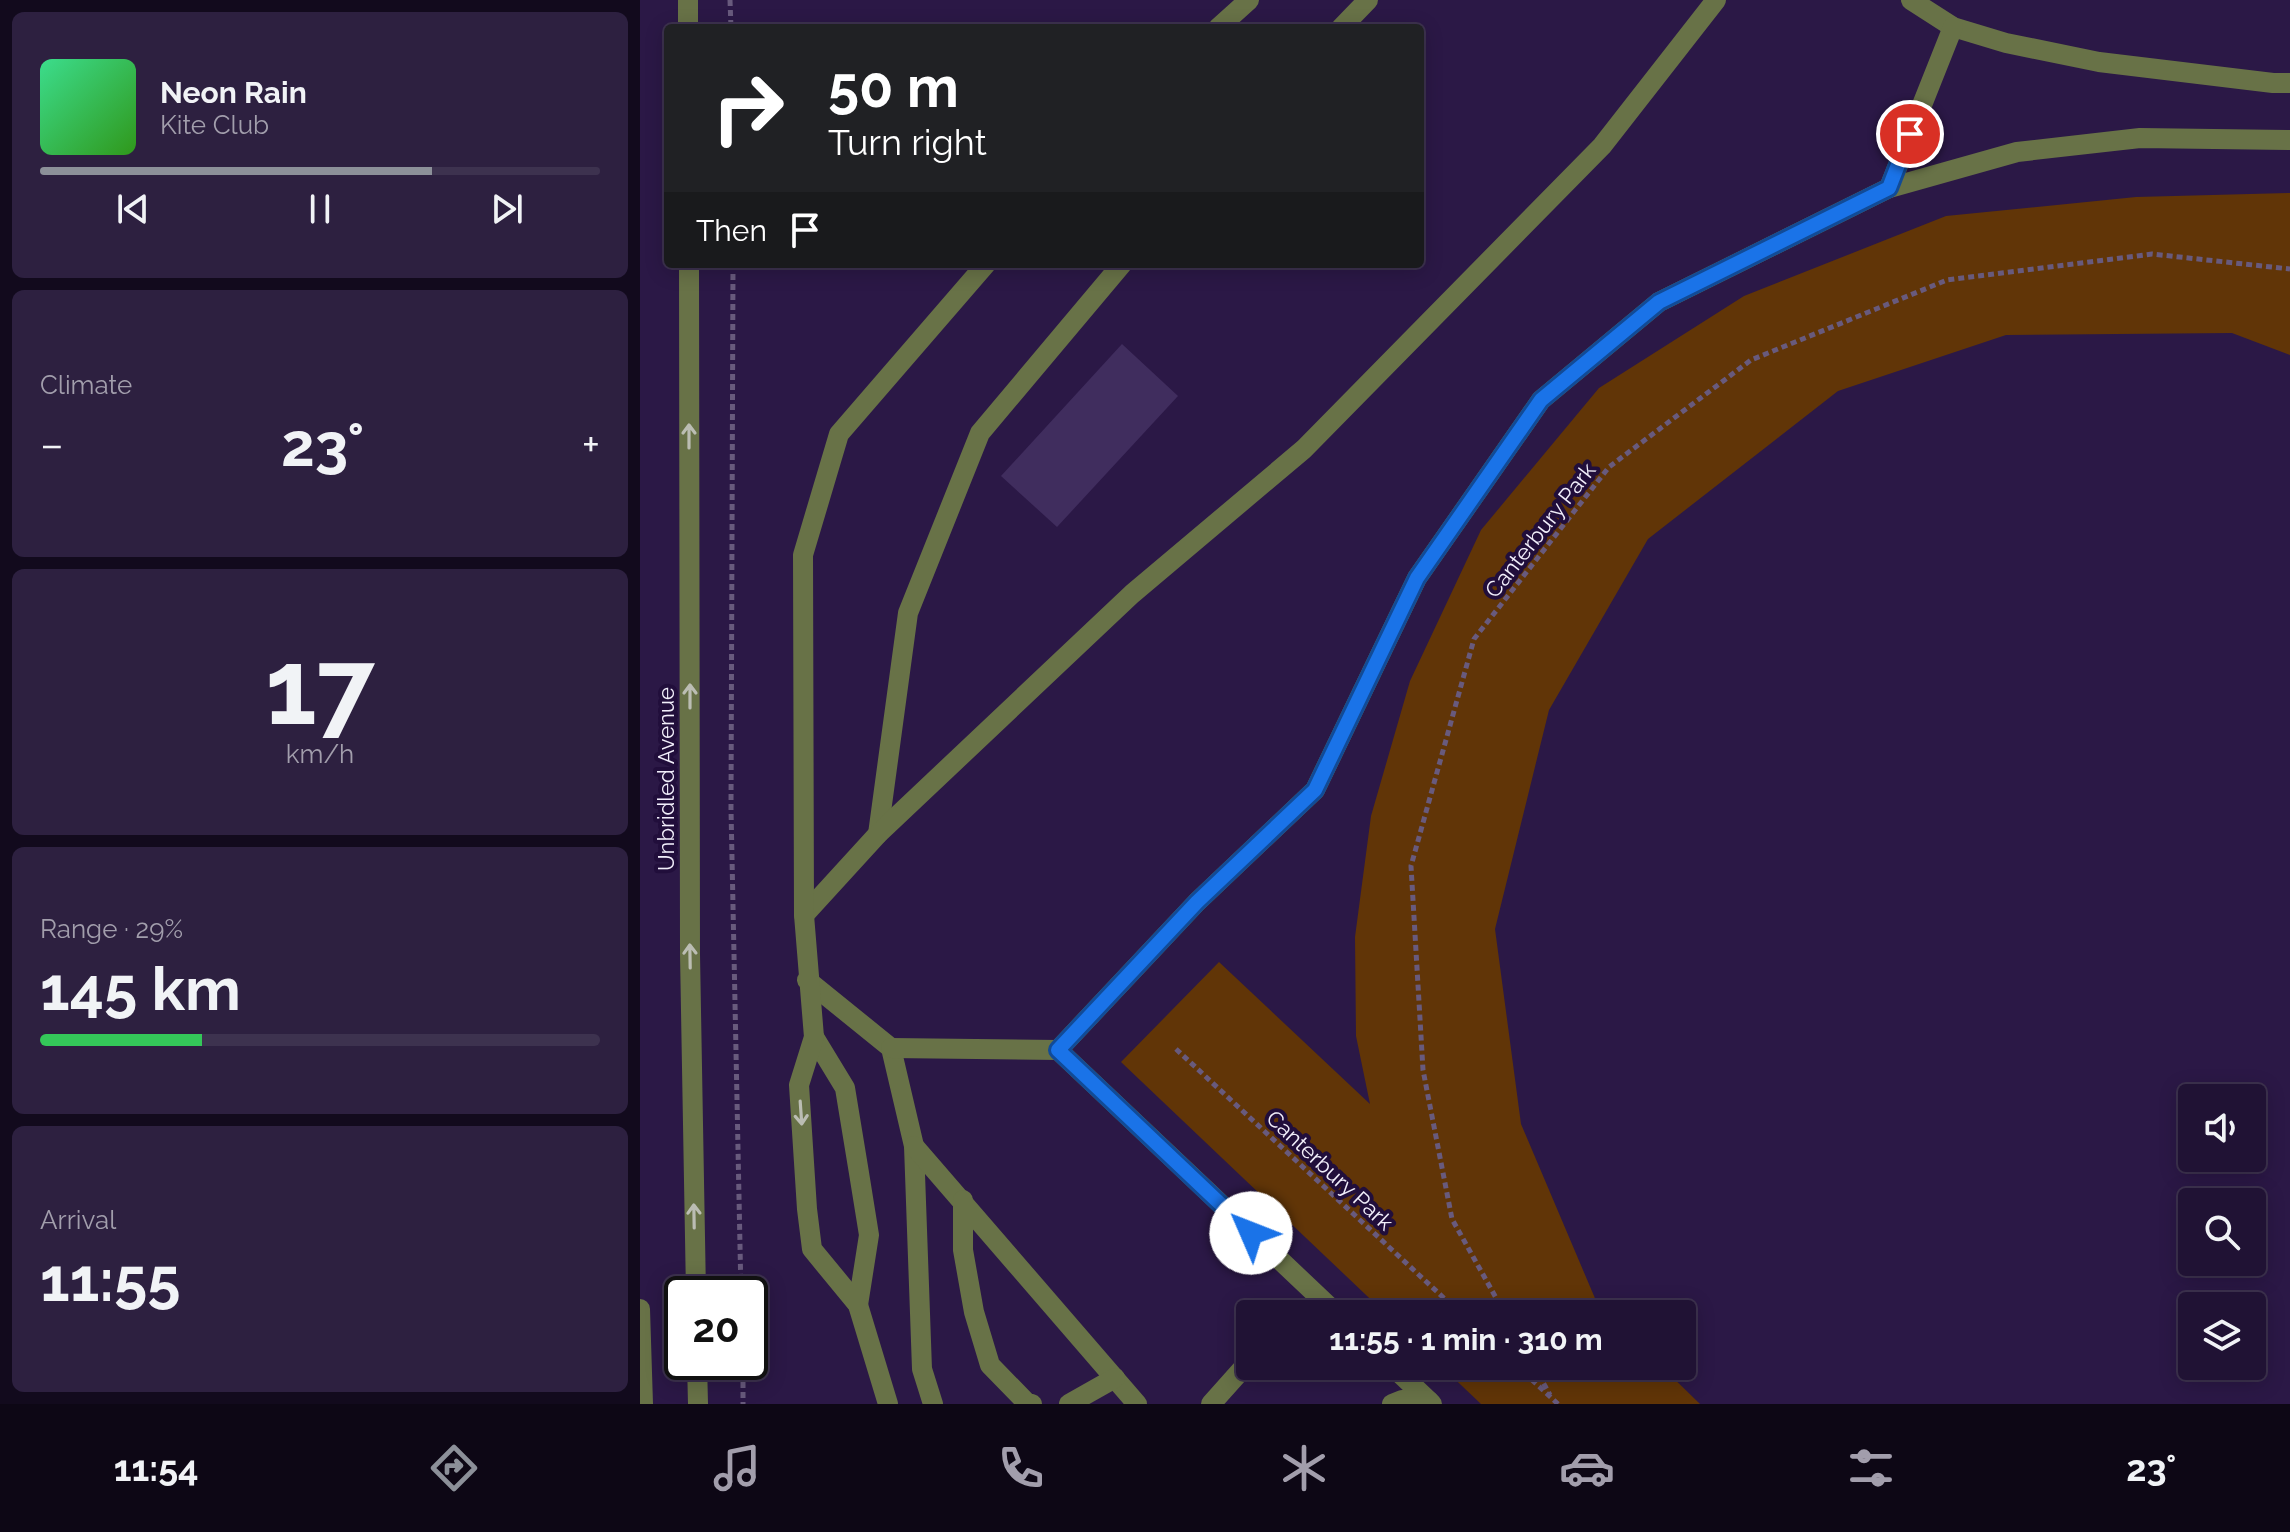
<!DOCTYPE html>
<meta charset="utf-8">
<style>
:root{--surface:#201234;--page:#2d2040;--text:#f1f3f6;--muted:#a29eac;--line:#3d324f;--accent:#8c9099}
body{margin:0;font-family:Raleway,sans-serif;background:var(--page);color:var(--text);height:100vh;display:flex;flex-direction:column;font-size:30px;white-space:nowrap}
*{box-sizing:border-box;margin:0}
p{font-size:26px;color:var(--muted)}
.icon{flex:none;width:44px;height:44px;fill:none;stroke:currentColor;stroke-width:2;stroke-linecap:round;stroke-linejoin:round}
.map{position:relative;flex:1;overflow:hidden}
.drawer{display:flex;flex-direction:column;gap:12px;padding:12px;background:#120a1d;width:640px}
.drawer>*{flex:none}
.banner{position:absolute;left:24px;top:24px;width:760px;height:244px;border-radius:8px;box-shadow:0 4px 20px #0003,0 0 0 2px var(--line);background:#202124;color:#fff;overflow:hidden}
.controls{position:absolute;left:1538px;top:1084px;display:grid;gap:16px}
.controls a{display:grid;place-items:center;width:88px;height:88px;border-radius:8px;background:var(--surface);box-shadow:0 4px 20px #0003,0 0 0 2px var(--line);font-size:40px}
.speed{position:absolute;left:24px;top:1276px;display:flex;gap:16px;font-size:40px;font-weight:700;text-align:center}
.speed>*{display:grid;place-content:center;width:104px;height:104px;border-radius:50%;background:var(--surface);box-shadow:0 4px 20px #0003,0 0 0 2px var(--line);line-height:1}
.speed .limit{border:4px solid #111;border-radius:12px;background:#fff;color:#111}
.pin{position:absolute;display:grid;place-items:center;width:68px;height:68px;color:#fff;margin:-34px;border:4px solid #fff;border-radius:50%;box-shadow:0 2px 8px #0007}
.me{position:absolute;width:88px;margin:-44px;rotate:314deg;stroke-linejoin:round;filter:drop-shadow(0 0 6px #0008)}
.turn{display:flex;align-items:center;gap:28px;height:168px;padding:0 32px;font-size:36px}
.turn .icon{width:104px;height:104px;stroke-width:2.5}
.turn b{display:block;font-size:56px;line-height:68px}
.then{display:flex;align-items:center;height:76px;padding:0 32px;background:#0003;gap:16px;font-size:30px}
.big{font-size:60px;font-weight:700;line-height:1.1}
.drawer .card{flex:1;display:flex;flex-direction:column;justify-content:center;gap:12px;min-width:0;padding:0 28px;border-radius:12px;background:var(--page)}
.drawer .dial{align-items:center;gap:0}
.dial b{font-size:104px;line-height:1}
.song{display:flex;align-items:center;gap:24px}
.cover{width:96px;height:96px;border-radius:12px;background:linear-gradient(135deg,hsl(150 70% 55%),hsl(110 70% 35%))}
.played{height:8px;border-radius:4px;background:linear-gradient(90deg,var(--accent) 70%,var(--line) 70%)}
.keys{display:flex;justify-content:space-around;direction:ltr}
.heat{display:flex;justify-content:space-between;align-items:center;font-size:44px;direction:ltr}
.charge{height:12px;border-radius:6px;background:linear-gradient(90deg,#34c759 29%,var(--line) 0)}
.trip{position:absolute;left:596px;top:1300px;width:460px;height:80px;border-radius:8px;background:var(--surface);box-shadow:0 4px 20px #0003,0 0 0 2px var(--line);font-weight:700;line-height:80px;text-align:center}
.tab-bar{display:flex;height:128px;justify-content:space-around;align-items:center;background:#0d0715;color:var(--muted)}
.tab-bar .icon{width:56px;height:56px}
.tab-bar .active{color:var(--accent)}
.tab-bar b{font-size:36px;color:var(--text)}
main{display:flex;flex:1;min-height:0}
.map>svg:first-child{display:block}
.green{fill:#613507}
.building{fill:#402d5e}
.lines{fill:none;stroke-linecap:round;stroke-linejoin:round}
.path{stroke:#685a7d;stroke-width:5;stroke-dasharray:6 4;stroke-linecap:butt}
.minor{stroke:#687247;stroke-width:20}
.oneway{stroke:#bbbdb3}
.route-casing{stroke:#114b97;stroke-width:20}
.route{stroke:#1a73e8;stroke-width:14}
.labels{text-anchor:middle;stroke-width:8;stroke-linejoin:round;paint-order:stroke}
.street-label{font-size:22px;fill:#f2effb;stroke:#210e3b}
</style>
<main>
<section class="drawer">
<div class="card">
<div class="song"><i class="cover"></i><div><b>Neon Rain</b><p>Kite Club</p></div></div>
<div class="played"></div>
<div class="keys"><svg class="icon" aria-label="previous" viewBox="0 0 24 24"><path d="M18 5L8 12l10 7zM5 5v14"/></svg><svg class="icon" aria-label="pause" viewBox="0 0 24 24"><path d="M8 5v14M16 5v14"/></svg><svg class="icon" aria-label="next" viewBox="0 0 24 24"><path d="M6 5l10 7-10 7zM19 5v14"/></svg></div>
</div>
<div class="card"><p>Climate</p>
<div class="heat"><a>−</a><b class="big">23°</b><a>+</a></div>
</div>
<div class="card dial"><b>17</b><p>km/h</p></div>
<div class="card"><p>Range · 29%</p><b class="big">145 km</b><div class="charge"></div></div>
<div class="card"><p>Arrival</p><b class="big">11:55</b></div>
</section>
<div class="map">
<svg width="1650" height="1404" viewBox="0 0 1650 1404">
<rect width="100%" height="100%" fill="#2b1846"/>
<!-- green -->
<g class="green">
<path d="M1650,193v162l-58,-22 -226,2 -168,56 -190,148 -99,171 -54,219 26,195 76,179 11,11h-222l-265,-252 98,-100 151,142 -14,-68 -1,-99 16,-121 39,-135 71,-151 118,-142 145,-92 202,-80 190,-19z"/>
<path d="M801,1366h220l39,38h-219z"/>
</g>
<!-- building -->
<path class="building" d="M482,344l56,52 -121,131 -56,-51z"/>
<g class="lines">
<!-- path -->
<g class="path">
<path d="M90,0l1,28"/>
<path d="M93,264l-2,545 10,485"/>
<path d="M536,1049l285,265"/>
<path d="M865,1314l-53,-95 -29,-149 -12,-204 63,-227 135,-172 142,-107 196,-80 205,-26 138,15"/>
<path d="M103,1362v42"/>
<path d="M877,1366l41,38"/>
<path d="M894,1366l16,29"/>
</g>
<!-- minor -->
<g class="minor">
<path d="M48,0v28"/>
<path d="M1271,0l42,27 53,16 93,19 174,21h17"/>
<path d="M578,28l31,-28"/>
<path d="M701,28l27,-28"/>
<path d="M1249,188l64,-161"/>
<path d="M49,264l1,690 6,340"/>
<path d="M238,834l30,-221 72,-180 142,-169"/>
<path d="M164,915l74,-81 254,-240 172,-145 298,-303 114,-146"/>
<path d="M167,980l84,68 23,98 8,223 11,35"/>
<path d="M174,1037l31,51 14,85 10,62 -11,70"/>
<path d="M251,1048l167,2 279,264"/>
<path d="M418,1050l139,-148 118,-112 102,-212 124,-178 118,-98 230,-114 128,-36 123,-14 150,2"/>
<path d="M274,1146l223,258"/>
<path d="M323,1200v50l11,62 16,53 37,38 5,1"/>
<path d="M0,1309l3,95"/>
<path d="M57,1362l1,42"/>
<path d="M752,1366l37,35"/>
<path d="M248,1404l-30,-99 -46,-56 -5,-40 -8,-124 15,-48 -10,-122 -1,-360 36,-121 147,-170"/>
<path d="M429,1404l46,-26"/>
<path d="M571,1404l33,-37"/>
<path d="M752,1404l10,-4 27,1 3,3"/>
</g>
</g>
<!-- one-way arrows -->
<defs><path id="oneway-shaft" d="M-6 0H5M1.5-3L5.5 0L1.5 3" fill="none" stroke-width="1.6" stroke-linecap="round" stroke-linejoin="round" transform="scale(2)"/></defs>
<g class="oneway">
<use href="#oneway-shaft" transform="translate(49 436) rotate(-90)"/>
<use href="#oneway-shaft" transform="translate(50 696) rotate(-90)"/>
<use href="#oneway-shaft" transform="translate(50 956) rotate(-91)"/>
<use href="#oneway-shaft" transform="translate(161 1113) rotate(86)"/>
<use href="#oneway-shaft" transform="translate(54 1216) rotate(-91)"/>
</g>
<g class="lines">
<!-- route casing -->
<g class="route-casing">
<path id="route" d="M611,1233l-193,-183 139,-148 118,-112 102,-212 124,-178 118,-98 230,-114 21,-54"/>
</g>
<!-- route -->
<use href="#route" class="route"/>
</g>
<g class="labels">
<!-- street labels -->
<g class="street-label">
<text transform="translate(900 530) rotate(-52)" y="8">Canterbury Park</text>
<text transform="translate(26 779) rotate(-90)" y="8">Unbridled Avenue</text>
<text transform="translate(690 1170) rotate(43)" y="8">Canterbury Park</text>
</g>
</g>
</svg>
<div class="controls">
<a><svg class="icon" aria-label="sound" viewBox="0 0 24 24"><path d="M4 9h4l5-4v14l-5-4H4zM17 9q2 3 0 6"/></svg></a>
<a><svg class="icon" aria-label="search" viewBox="0 0 24 24"><circle cx="10" cy="10" r="6"/><path d="M15 15l6 6"/></svg></a>
<a><svg class="icon" aria-label="layers" viewBox="0 0 24 24"><path d="M12 4l9 5-9 5-9-5zM3 14l9 5 9-5"/></svg></a>
</div>
<div class="speed"><div class="limit">20</div></div>
<div class="pin" style="left:1270px;top:134px;background:#d93025"><svg class="icon" aria-label="arrive" viewBox="0 0 24 24"><path d="M6 21V4h12l-3 4 3 4H6"/></svg></div>
<svg class="me" style="left:611px;top:1233px" viewBox="-20 -20 40 40"><circle r="19" fill="#fff"/><path d="M0-13L10 11 0 6-10 11z" fill="#1a73e8"/></svg>
<div class="trip">11:55 · 1 min · 310 m</div>
<div class="banner">
<div class="turn"><svg class="icon" aria-label="right" viewBox="0 0 24 24"><path d="M7 20v-9h11M14 6l5 5-5 5"/></svg><div><b>50 m</b>Turn right</div></div>
<div class="then">Then<svg class="icon" aria-label="arrive" viewBox="0 0 24 24"><path d="M6 21V4h12l-3 4 3 4H6"/></svg></div>
</div>
</div>
</main>
<nav class="tab-bar">
<b>11:54</b>
<svg class="icon active" aria-label="directions" viewBox="0 0 24 24"><path d="M12 3l9 9-9 9-9-9zM9 14v-3h6M13 9l2 2-2 2"/></svg>
<svg class="icon" aria-label="music" viewBox="0 0 24 24"><path d="M9 18V5l10-2v13"/><circle cx="6" cy="18" r="3"/><circle cx="16" cy="16" r="3"/></svg>
<svg class="icon" aria-label="phone" viewBox="0 0 24 24"><path d="M5 4h4l2 5-3 2q2 4 5 5l2-3 5 2v4C11 20 4 13 5 4z"/></svg>
<svg class="icon" aria-label="climate" viewBox="0 0 24 24"><path d="M12 3v18M4 7l16 10M4 17L20 7"/></svg>
<svg class="icon" aria-label="car" viewBox="0 0 24 24"><path d="M5 17H2v-5l4-1 3-4h7l3 4 3 1v5h-3M9 17h6M6 11h13"/><circle cx="7" cy="17" r="2"/><circle cx="17" cy="17" r="2"/></svg>
<svg class="icon" aria-label="filters" viewBox="0 0 24 24"><path d="M4 7h16M4 17h16"/><circle cx="9" cy="7" r="2"/><circle cx="15" cy="17" r="2"/></svg>
<b>23°</b>
</nav>
